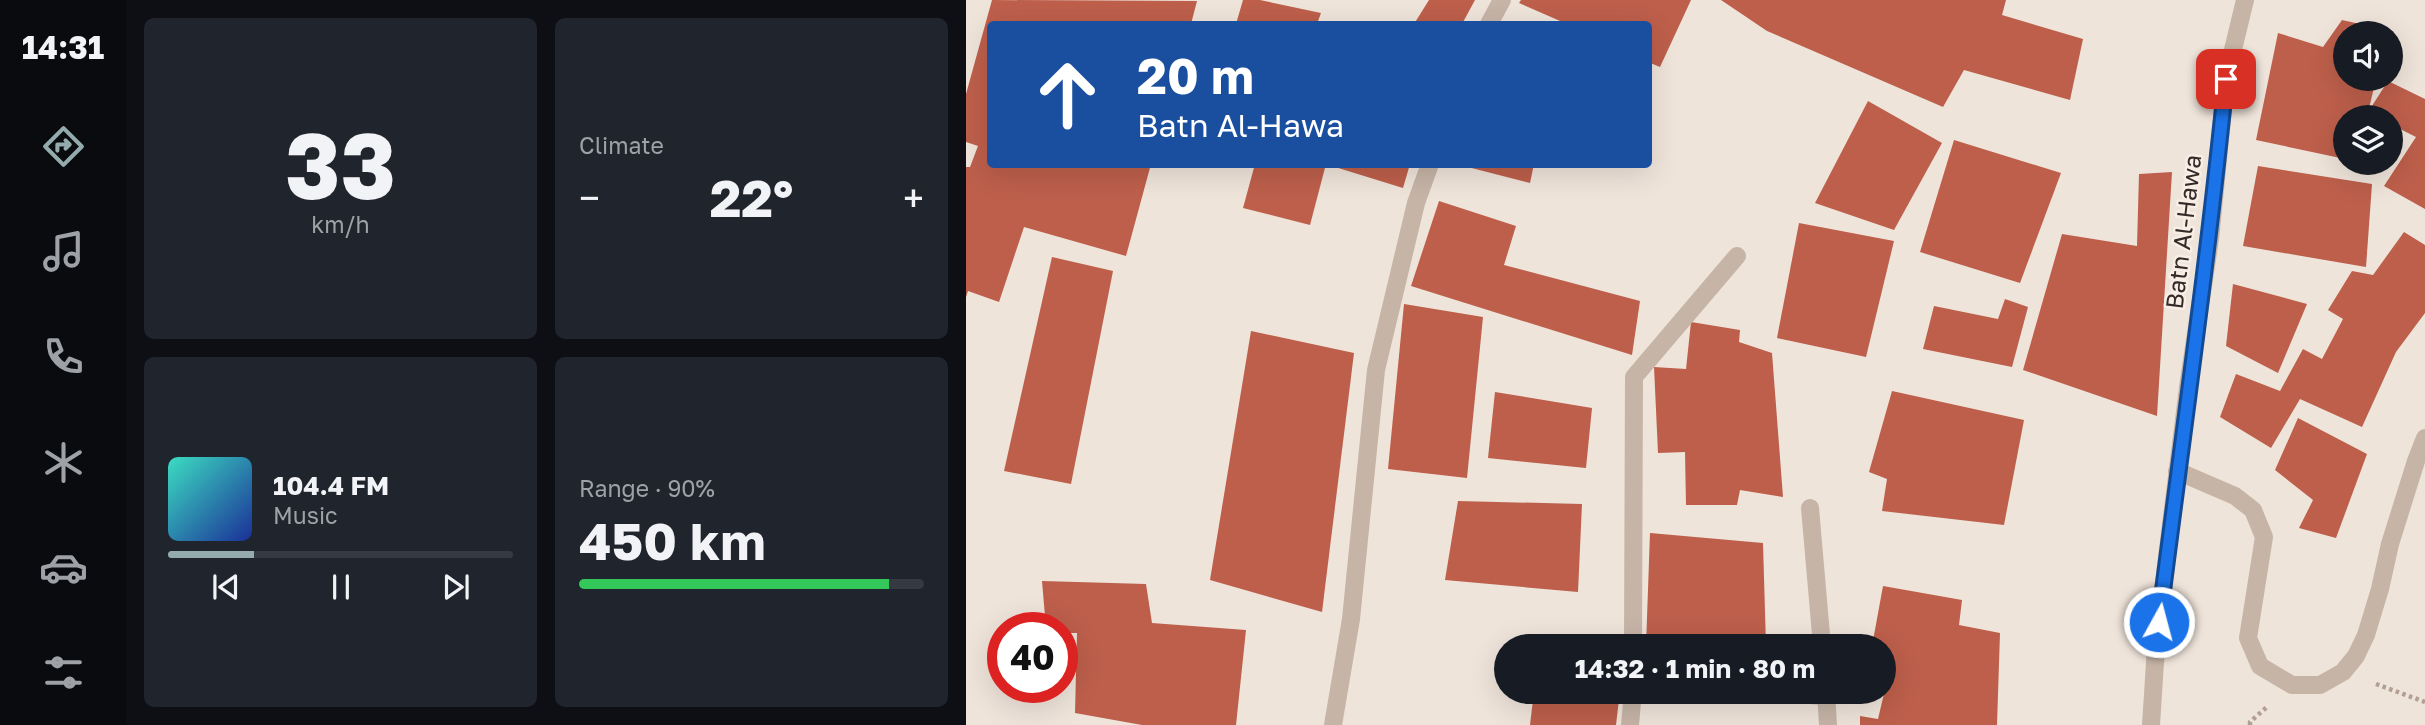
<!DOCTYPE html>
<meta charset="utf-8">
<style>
:root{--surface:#171b24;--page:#20242c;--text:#f1f3f6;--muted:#9ea1a6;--line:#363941;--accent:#93abac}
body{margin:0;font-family:"Golos Text",sans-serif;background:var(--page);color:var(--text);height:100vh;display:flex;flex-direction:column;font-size:26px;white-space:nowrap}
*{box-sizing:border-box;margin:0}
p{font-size:23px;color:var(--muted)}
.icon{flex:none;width:38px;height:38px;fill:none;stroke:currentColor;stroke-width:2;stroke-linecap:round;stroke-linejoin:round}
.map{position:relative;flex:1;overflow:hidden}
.panel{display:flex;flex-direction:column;gap:18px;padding:18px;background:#0d0f14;width:840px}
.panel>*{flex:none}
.hud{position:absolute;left:21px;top:21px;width:665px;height:147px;border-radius:7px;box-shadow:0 7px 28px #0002;background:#1a4fa0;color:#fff;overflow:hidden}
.controls{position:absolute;left:1367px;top:21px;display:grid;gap:14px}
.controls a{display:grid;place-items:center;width:70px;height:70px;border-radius:50%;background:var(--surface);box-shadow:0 7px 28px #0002;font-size:35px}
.speed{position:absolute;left:21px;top:612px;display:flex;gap:14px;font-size:35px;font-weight:700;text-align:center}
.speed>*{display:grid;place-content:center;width:91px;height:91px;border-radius:50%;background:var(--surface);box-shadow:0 7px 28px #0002;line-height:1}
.speed .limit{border:10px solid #d22;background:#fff;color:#111}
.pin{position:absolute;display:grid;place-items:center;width:60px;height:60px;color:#fff;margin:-30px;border-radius:14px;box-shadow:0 4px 10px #0006}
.me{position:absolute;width:77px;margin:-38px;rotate:7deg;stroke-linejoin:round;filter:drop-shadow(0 0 5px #0008)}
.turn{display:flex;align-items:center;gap:24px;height:147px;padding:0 35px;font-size:32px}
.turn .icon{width:91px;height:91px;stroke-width:2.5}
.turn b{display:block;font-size:49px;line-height:60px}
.big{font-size:52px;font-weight:700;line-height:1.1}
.panel .widget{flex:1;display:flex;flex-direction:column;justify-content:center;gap:10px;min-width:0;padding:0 24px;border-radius:10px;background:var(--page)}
.panel .dial{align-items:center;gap:0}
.dial b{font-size:91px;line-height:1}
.song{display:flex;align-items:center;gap:21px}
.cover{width:84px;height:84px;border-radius:10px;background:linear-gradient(135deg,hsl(170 70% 55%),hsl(230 70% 35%))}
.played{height:7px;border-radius:4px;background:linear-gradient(90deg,var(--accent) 25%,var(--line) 25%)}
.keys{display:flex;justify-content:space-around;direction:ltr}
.heat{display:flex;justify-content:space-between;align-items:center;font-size:38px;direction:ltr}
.charge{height:10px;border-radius:5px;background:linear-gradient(90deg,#34c759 90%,var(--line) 0)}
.panel .tiles{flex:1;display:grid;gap:18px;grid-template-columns:repeat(2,1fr)}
.trip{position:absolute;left:528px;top:634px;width:402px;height:70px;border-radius:35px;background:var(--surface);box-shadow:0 7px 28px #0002;font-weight:700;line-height:70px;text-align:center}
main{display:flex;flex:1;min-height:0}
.tabs{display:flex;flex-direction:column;width:126px;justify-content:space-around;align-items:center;background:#090b0e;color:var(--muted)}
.tabs .icon{width:49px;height:49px}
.tabs .current{color:var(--accent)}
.tabs b{font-size:32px;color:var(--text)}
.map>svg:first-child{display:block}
.building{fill:#bd5f4b}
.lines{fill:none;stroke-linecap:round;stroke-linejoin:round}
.path{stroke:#b29e92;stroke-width:4.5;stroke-dasharray:3.5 3.5;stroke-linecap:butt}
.minor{stroke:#c6b4a7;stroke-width:18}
.route-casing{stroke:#114b97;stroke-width:18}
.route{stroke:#1a73e8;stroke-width:12}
.labels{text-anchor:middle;stroke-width:5;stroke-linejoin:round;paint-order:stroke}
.street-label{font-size:24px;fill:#342a27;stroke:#f8eee6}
</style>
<main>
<nav class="tabs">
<b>14:31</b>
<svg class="icon current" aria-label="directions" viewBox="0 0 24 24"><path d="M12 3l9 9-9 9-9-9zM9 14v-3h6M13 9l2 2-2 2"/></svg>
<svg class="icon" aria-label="music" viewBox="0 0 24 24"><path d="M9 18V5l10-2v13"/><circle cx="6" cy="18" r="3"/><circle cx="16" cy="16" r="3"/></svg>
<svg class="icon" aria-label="phone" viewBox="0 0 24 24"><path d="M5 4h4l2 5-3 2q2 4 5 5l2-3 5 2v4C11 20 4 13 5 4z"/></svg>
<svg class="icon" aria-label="climate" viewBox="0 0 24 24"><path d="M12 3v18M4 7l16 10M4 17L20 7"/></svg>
<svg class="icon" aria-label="car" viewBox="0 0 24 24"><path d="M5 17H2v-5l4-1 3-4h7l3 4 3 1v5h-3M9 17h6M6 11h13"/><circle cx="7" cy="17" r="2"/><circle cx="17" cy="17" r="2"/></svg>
<svg class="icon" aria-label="filters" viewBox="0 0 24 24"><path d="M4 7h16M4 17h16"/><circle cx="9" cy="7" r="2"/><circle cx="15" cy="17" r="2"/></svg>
</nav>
<section class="panel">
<div class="tiles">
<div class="widget dial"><b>33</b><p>km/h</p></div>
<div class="widget"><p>Climate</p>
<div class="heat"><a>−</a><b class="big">22°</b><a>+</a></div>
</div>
<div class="widget">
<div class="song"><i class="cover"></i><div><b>104.4 FM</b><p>Music</p></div></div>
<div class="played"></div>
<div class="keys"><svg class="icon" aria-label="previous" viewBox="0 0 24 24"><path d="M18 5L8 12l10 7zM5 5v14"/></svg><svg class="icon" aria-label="pause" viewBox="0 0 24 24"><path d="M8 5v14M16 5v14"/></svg><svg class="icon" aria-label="next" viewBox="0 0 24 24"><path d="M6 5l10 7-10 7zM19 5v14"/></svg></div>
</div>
<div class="widget"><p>Range · 90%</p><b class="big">450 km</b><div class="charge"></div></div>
</div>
</section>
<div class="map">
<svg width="1459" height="725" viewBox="0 0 1459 725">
<rect width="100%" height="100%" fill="#efe4da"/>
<!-- building -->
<g class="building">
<path d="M26,0l205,1 -6,23h-201v140h161l-25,92 -102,-29 -25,75 -31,-11 -2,6v-130h4l8,-21 -12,-4v-48z"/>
<path d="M277,0h17l61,13 -4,11h-81z"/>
<path d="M463,0h46l-13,24h-48z"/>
<path d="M555,0h170l-31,67 -12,-5v-38h-81l-48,-21z"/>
<path d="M755,0h285l-4,15 81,24 -13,61 -106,-30 -21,37 -176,-76z"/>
<path d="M1376,20l45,10 -1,3h-41v46h31l-9,38h-22v42l-89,-19 22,-107 45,14z"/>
<path d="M1422,81l37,18v110l-41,-23 32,-49 -26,-13v-7h-12l-10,-5z"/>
<path d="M902,101l74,42 -48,87 -79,-27z"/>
<path d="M988,140l107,33 -41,110 -100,-31z"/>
<path d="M289,164h71l-16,61 -67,-17z"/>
<path d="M370,164h74l-7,24 -68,-21z"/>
<path d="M490,164h78l-4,19z"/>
<path d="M1292,166l114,18 -6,83 -123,-21z"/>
<path d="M1206,172l-15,244 -134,-46 39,-136 75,12 2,-72z"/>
<path d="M473,201l77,25 -12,39 136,36 -8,54 -221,-69z"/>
<path d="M833,223l95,18 -28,116 -89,-19z"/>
<path d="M1438,232l21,13v68l-29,39 -34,75 -62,-28 -29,49 -51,-31 16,-43 44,17 23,-42 19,10 21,-40 -15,-9 24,-39 21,4z"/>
<path d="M86,257l61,14 -42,213 -67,-13z"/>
<path d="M1267,284l74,20 -29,69 -52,-27z"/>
<path d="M1039,299l23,8 -16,60 -89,-18 11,-43 64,13z"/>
<path d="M438,304l79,13 -16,161 -79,-9z"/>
<path d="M725,322l49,8 -1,12 33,11 11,144 -43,-7 -3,15h-51l-1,-53 -27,1 -4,-86 32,2z"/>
<path d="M285,331l103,22 -32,259 -112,-32z"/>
<path d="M926,391l132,29 -20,105 -122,-14 5,-32 -18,-7z"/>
<path d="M529,392l97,16 -6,60 -98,-10z"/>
<path d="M1332,418l69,36 -31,84 -37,-10 14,-28 -38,-30z"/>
<path d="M492,501l124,3 -4,88 -133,-12z"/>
<path d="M684,533l113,10 3,103h-120z"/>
<path d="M76,581l104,3 6,39 94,7 -10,95h-94l-67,-12 2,-80h-15v-5h-16z"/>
<path d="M917,586l79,14 -3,25 41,8 -3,92h-137v-9l18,3 13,-55 -6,-2v-16h-13z"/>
<path d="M568,691h86l-4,34h-86z"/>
</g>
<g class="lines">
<!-- path -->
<g class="path">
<path d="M1410,684l49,18"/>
<path d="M1284,725v-3l18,-16"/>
</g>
<!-- minor -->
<g class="minor">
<path d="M523,24l13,-24"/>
<path d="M1211,471l58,25 18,14 11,27 -16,101 12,28 32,19h28l23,-13 13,-16 10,-21 14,-46 10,-45 26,-83 9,-23"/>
<path d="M844,508l12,138"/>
<path d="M667,646l1,-269 103,-121"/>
<path d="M779,691l81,5"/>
<path d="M860,691l2,34"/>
<path d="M367,725l18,-106 25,-249 40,-167 14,-39"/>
<path d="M664,725l3,-34"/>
<path d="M1185,725l5,-78 32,-260 22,-148 16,-160 19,-79"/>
</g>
</g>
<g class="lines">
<!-- route casing -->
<g class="route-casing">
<path id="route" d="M1193,622c23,-181 49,-362 67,-543"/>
</g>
<!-- route -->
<use href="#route" class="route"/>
</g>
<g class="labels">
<!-- street labels -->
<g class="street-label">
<text transform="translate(1218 232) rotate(-83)" y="8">Batn Al-Hawa</text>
</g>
</g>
</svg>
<div class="controls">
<a><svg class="icon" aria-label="sound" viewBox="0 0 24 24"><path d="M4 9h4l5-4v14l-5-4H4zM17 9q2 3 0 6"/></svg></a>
<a><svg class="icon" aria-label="layers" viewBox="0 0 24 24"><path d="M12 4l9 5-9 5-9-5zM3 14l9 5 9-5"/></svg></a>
</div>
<div class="speed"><div class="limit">40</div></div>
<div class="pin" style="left:1260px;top:79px;background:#d93025"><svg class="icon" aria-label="arrive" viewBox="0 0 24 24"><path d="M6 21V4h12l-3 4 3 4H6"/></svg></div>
<svg class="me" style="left:1193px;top:622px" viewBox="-20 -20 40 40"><circle r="17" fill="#1a73e8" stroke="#fff" stroke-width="3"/><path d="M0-11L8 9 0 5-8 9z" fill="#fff"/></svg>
<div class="trip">14:32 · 1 min · 80 m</div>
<div class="hud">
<div class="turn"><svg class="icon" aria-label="ahead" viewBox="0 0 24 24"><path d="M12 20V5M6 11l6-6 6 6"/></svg><div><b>20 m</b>Batn Al-Hawa</div></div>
</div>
</div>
</main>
